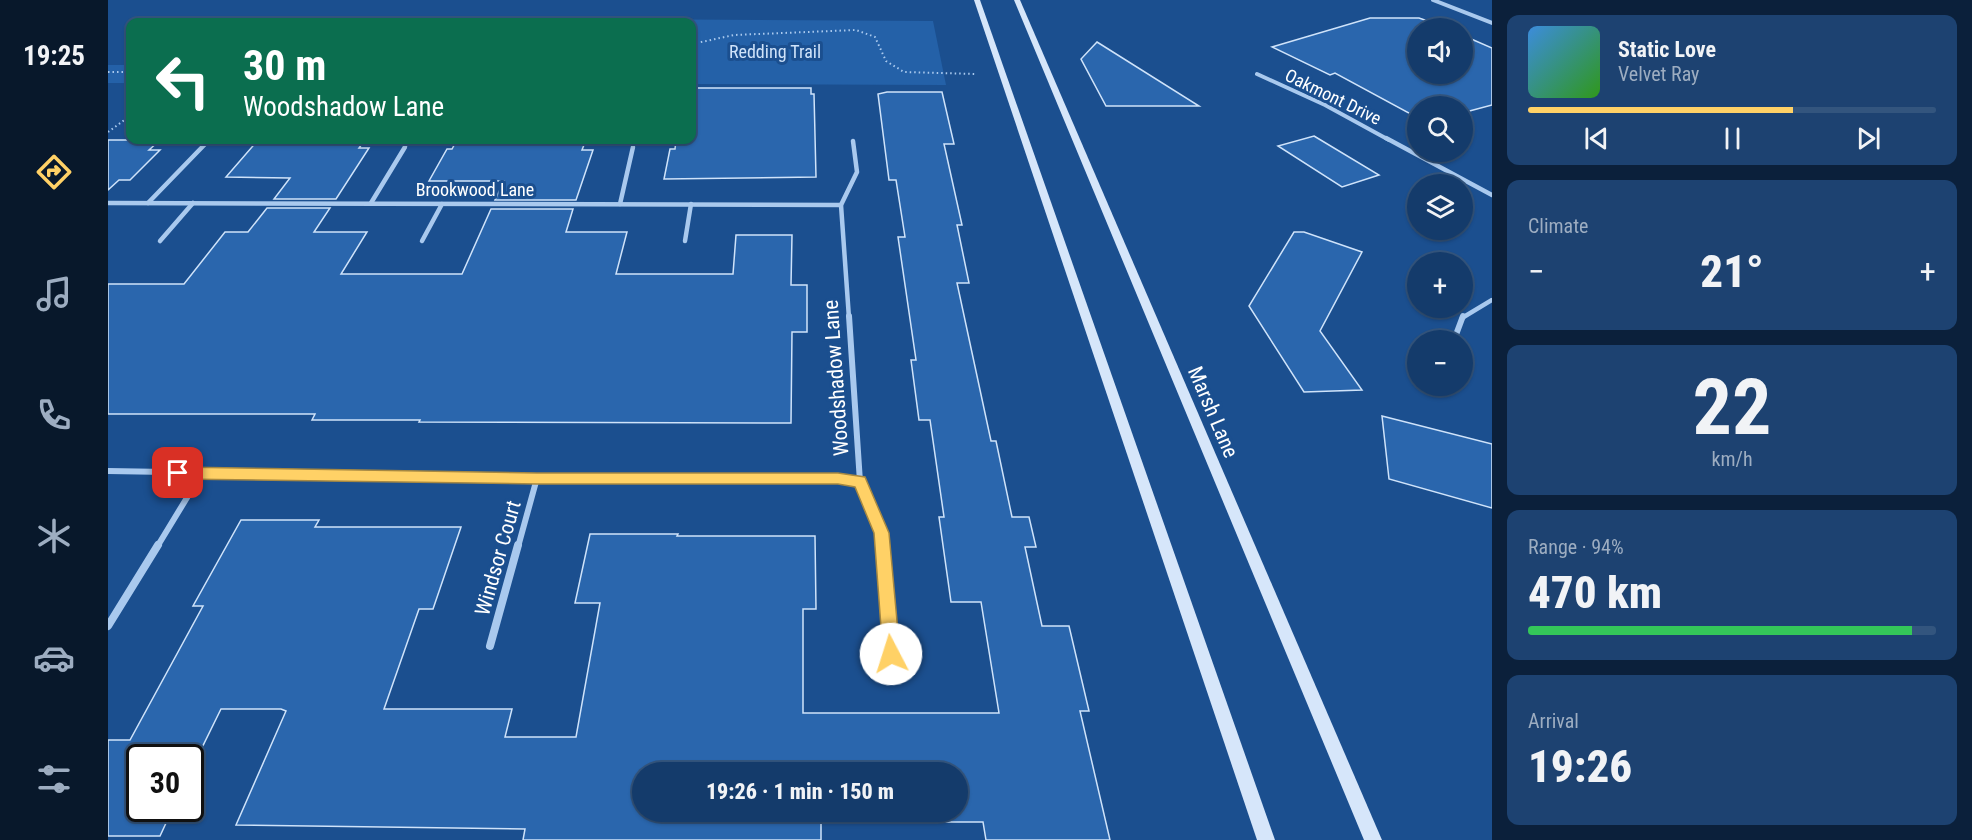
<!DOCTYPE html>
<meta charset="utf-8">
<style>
:root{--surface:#143b6b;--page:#1d4271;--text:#f1f3f6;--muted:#9dadc1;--line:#33557e;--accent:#ffd166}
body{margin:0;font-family:"Roboto Condensed",sans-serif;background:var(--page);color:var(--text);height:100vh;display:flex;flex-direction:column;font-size:22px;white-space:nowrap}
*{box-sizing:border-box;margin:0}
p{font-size:20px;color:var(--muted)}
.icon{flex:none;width:33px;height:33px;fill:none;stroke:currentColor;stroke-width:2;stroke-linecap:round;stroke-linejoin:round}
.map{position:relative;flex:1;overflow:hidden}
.drawer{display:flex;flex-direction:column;gap:15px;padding:15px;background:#0b203b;width:480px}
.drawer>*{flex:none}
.hud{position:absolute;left:18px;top:18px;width:570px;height:126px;border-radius:12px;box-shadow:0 2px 4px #0004,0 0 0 2px var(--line);background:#0b6e4f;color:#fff;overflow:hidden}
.controls{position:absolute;left:1299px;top:18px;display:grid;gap:12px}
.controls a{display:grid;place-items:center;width:66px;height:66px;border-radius:50%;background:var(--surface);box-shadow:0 2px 4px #0004,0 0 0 2px var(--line);font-size:30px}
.speed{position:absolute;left:18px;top:744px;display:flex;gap:12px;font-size:30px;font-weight:700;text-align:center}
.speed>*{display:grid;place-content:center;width:78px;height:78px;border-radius:50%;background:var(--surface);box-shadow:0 2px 4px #0004,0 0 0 2px var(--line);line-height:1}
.speed .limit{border:3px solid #111;border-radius:9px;background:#fff;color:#111}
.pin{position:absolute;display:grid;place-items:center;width:51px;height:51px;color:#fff;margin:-26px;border-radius:12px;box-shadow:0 3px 9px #0006}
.me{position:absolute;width:66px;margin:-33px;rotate:355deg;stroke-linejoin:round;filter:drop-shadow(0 0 4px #0008)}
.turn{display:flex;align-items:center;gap:21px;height:126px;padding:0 18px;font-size:27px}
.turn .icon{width:78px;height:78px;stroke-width:2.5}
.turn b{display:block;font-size:42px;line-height:51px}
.big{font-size:45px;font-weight:800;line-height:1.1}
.drawer .widget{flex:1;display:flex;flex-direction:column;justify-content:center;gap:9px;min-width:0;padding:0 21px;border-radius:12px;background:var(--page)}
.drawer .dial{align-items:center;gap:0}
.dial b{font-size:78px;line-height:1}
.song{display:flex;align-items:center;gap:18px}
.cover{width:72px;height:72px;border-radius:9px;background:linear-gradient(135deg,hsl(210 70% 55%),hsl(110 70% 35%))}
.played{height:6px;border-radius:3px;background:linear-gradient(90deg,var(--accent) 65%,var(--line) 65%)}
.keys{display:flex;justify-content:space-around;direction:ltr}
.heat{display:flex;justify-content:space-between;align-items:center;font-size:33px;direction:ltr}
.charge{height:9px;border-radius:4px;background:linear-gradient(90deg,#34c759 94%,var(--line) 0)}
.trip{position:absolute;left:524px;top:762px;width:336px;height:60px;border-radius:30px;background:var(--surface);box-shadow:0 2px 4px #0004,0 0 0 2px var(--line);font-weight:800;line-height:60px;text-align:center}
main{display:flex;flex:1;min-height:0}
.tabs{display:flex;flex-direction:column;width:108px;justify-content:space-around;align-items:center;background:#08182b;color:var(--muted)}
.tabs .icon{width:42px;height:42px}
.tabs .on{color:var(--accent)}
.tabs b{font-size:27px;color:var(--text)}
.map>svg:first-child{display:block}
.green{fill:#2461a8}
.building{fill:#2a66ad;stroke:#cfe3fa;stroke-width:1.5;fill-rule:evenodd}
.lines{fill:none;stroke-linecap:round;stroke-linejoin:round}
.path{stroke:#a9c9ee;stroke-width:2;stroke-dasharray:1.5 3;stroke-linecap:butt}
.minor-far3{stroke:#a9c9ee;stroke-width:4}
.minor-far2{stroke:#a9c9ee;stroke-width:4.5}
.minor-far1{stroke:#a9c9ee;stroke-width:6}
.minor{stroke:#a9c9ee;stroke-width:8}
.secondary{fill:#d6e6fa;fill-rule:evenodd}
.route{fill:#ffd166;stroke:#a68842;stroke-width:1.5}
.labels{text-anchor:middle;stroke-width:6;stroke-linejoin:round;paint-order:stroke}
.far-park-label{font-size:18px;fill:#cfe3fa;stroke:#1b4f8f}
.far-street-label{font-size:18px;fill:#fff;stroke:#1b4f8f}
.street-label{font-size:21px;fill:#fff;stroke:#1b4f8f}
</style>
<main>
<nav class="tabs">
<b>19:25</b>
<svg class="icon on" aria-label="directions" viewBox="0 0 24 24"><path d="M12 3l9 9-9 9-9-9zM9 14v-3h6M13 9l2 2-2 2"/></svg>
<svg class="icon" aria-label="music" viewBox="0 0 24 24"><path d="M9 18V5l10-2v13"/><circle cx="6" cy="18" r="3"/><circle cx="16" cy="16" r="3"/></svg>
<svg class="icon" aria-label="phone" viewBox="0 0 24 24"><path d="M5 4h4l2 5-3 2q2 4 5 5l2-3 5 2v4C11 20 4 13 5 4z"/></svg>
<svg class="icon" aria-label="climate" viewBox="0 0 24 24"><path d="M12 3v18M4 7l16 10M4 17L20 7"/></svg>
<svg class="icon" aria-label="car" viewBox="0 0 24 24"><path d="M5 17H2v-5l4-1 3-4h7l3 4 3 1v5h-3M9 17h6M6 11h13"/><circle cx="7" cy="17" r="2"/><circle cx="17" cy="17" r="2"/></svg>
<svg class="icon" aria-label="filters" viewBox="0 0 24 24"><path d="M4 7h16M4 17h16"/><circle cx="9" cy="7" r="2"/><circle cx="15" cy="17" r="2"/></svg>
</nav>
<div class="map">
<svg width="1384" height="840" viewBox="0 0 1384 840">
<rect width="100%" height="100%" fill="#1b4f8f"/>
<!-- green -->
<g class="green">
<path d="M497,19l328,2 13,64 -254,-1v-62h-89z"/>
<rect x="0" y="65" width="22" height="18"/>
</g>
<!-- building -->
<g class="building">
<path d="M1262,18h49l29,10h-30v46h44v-39l30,13v57l-30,8v-7h-44v12l-83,-45 -5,2 -58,-28z"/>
<path d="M989,42l102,64h-93l-25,-47z"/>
<path d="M584,88h119v6h3l2,83 -152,2 6,-30h5l1,-9h16z"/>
<path d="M779,92h55l12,52h-10l18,81h-5l12,58h-12l34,158h5l16,76h17l7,30h-11l17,79h27l20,85h-9l30,129h-124l-3,-18h-162v18h-298l2,-11 -289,-4 50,-114 -5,-2h-60l-31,63v-14h-50v50h33l-13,28h-52v-96h22l73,-134h-10l48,-86h78l-4,7h146l-28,82h-14l-35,100h128l-7,28h71l24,-134h-25l15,-69h88l-1,2h138l1,73h-13v104h196l-18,-111h-30l-12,-85h5l-14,-97h-11l-8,-60h5l-18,-123h7l-9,-57h-7l-11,-86zM534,772h315v40h-315z"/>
<path d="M1206,136l65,39 -37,12 -64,-41z"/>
<path d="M0,140h52l-11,10h11l-30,30h-11l-11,10z"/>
<path d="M150,140h107l-6,8h10l-33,51h-62l16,-21 -64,-1z"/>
<path d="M349,140h129l-4,10h11l-17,50h-81l9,-19h-75l18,-32h5z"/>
<path d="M159,208h63l-16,24h53l-26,42h121l29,-65h82l-7,23h61l-11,42h117l3,-39h56l-1,50h16v47h-15l-1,91 -372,-1 1,-2h-108l3,-6h-207v-130h76l41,-52h23z"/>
<path d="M1186,232h10l58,20 -42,79 42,59 -58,2 -55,-86z"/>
<path d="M1274,416l110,28v64l-103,-29z"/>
</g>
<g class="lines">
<!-- path -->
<g class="path">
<path d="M584,44l42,-9 122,-5 19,7 11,24 18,11 72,2"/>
<path d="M0,72h22"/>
<path d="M0,132l22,-16"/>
</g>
<!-- minor-far3 -->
<g class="minor-far3">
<path d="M1325,0l59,23"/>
<path d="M1149,74l68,31 64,35"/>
</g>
<!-- minor-far2 -->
<g class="minor-far2">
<path d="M1278,138l106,57"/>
<path d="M0,203l733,2"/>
<path d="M40,203l61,-63"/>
<path d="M263,203l34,-56"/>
<path d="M512,204l13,-57"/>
<path d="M52,241l33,-38"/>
<path d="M314,241l20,-37"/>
<path d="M577,241l6,-37"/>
<path d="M741,318l-8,-113 16,-33 -4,-31"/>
<path d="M1354,318l30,-18"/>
</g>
<!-- minor-far1 -->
<g class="minor-far1">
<path d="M741,316l11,166 21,51 1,14"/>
<path d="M1346,340l9,-24"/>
<path d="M0,471l429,7h301l22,4"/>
<path d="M49,547l45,-74"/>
<path d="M410,547l19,-69"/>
</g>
<!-- minor -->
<g class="minor">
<path d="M774,545l9,109"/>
<path d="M0,626l50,-81"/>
<path d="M382,646l28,-101"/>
</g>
<!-- secondary -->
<g class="secondary">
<path d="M866,0h6l295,840h-18z"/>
<path d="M906,0h6l362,840h-18z"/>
</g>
</g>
<!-- route -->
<path class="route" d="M70,467l359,6h301l27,4 24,56 11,121 -2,5 -7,3 -6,-3 -2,-5 -9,-121 -19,-46 -17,-3h-301l-359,-5 -7,-6z"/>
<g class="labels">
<!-- far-park labels -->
<g class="far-park-label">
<text x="667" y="58">Redding Trail</text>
</g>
<!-- far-street labels -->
<g class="far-street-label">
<text transform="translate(1225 97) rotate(26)" y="6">Oakmont Drive</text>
<text x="367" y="196">Brookwood Lane</text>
</g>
<!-- street labels -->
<g class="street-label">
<text transform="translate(728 378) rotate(-94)" y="7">Woodshadow Lane</text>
<text transform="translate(1105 412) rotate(67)" y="7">Marsh Lane</text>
<text transform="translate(390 558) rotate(-74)" y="7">Windsor Court</text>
</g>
</g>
</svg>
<div class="controls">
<a><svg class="icon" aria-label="sound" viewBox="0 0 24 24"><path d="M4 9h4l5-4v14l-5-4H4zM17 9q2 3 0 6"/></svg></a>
<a><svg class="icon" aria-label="search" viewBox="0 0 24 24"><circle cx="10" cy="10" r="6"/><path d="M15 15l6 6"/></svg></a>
<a><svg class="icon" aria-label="layers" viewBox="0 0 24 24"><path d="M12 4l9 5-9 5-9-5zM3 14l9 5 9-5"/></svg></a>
<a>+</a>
<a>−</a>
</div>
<div class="speed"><div class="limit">30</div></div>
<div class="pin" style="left:70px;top:473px;background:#d93025"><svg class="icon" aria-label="arrive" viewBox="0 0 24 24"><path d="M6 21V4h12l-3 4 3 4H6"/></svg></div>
<svg class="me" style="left:783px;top:654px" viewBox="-20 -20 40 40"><circle r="19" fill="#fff"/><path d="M0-13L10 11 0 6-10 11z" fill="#ffd166"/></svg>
<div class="trip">19:26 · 1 min · 150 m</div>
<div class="hud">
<div class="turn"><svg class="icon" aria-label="left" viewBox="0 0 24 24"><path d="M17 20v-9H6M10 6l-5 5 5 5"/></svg><div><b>30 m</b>Woodshadow Lane</div></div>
</div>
</div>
<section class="drawer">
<div class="widget">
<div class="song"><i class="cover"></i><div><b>Static Love</b><p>Velvet Ray</p></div></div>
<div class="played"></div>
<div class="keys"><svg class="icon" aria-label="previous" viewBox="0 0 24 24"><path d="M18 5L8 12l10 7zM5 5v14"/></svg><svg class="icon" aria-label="pause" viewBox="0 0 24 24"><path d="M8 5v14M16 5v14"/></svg><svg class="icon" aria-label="next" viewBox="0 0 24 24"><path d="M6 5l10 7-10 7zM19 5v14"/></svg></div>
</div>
<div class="widget"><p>Climate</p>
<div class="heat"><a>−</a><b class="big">21°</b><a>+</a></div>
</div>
<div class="widget dial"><b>22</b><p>km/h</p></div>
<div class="widget"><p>Range · 94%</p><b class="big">470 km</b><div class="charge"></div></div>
<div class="widget"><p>Arrival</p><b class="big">19:26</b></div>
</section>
</main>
